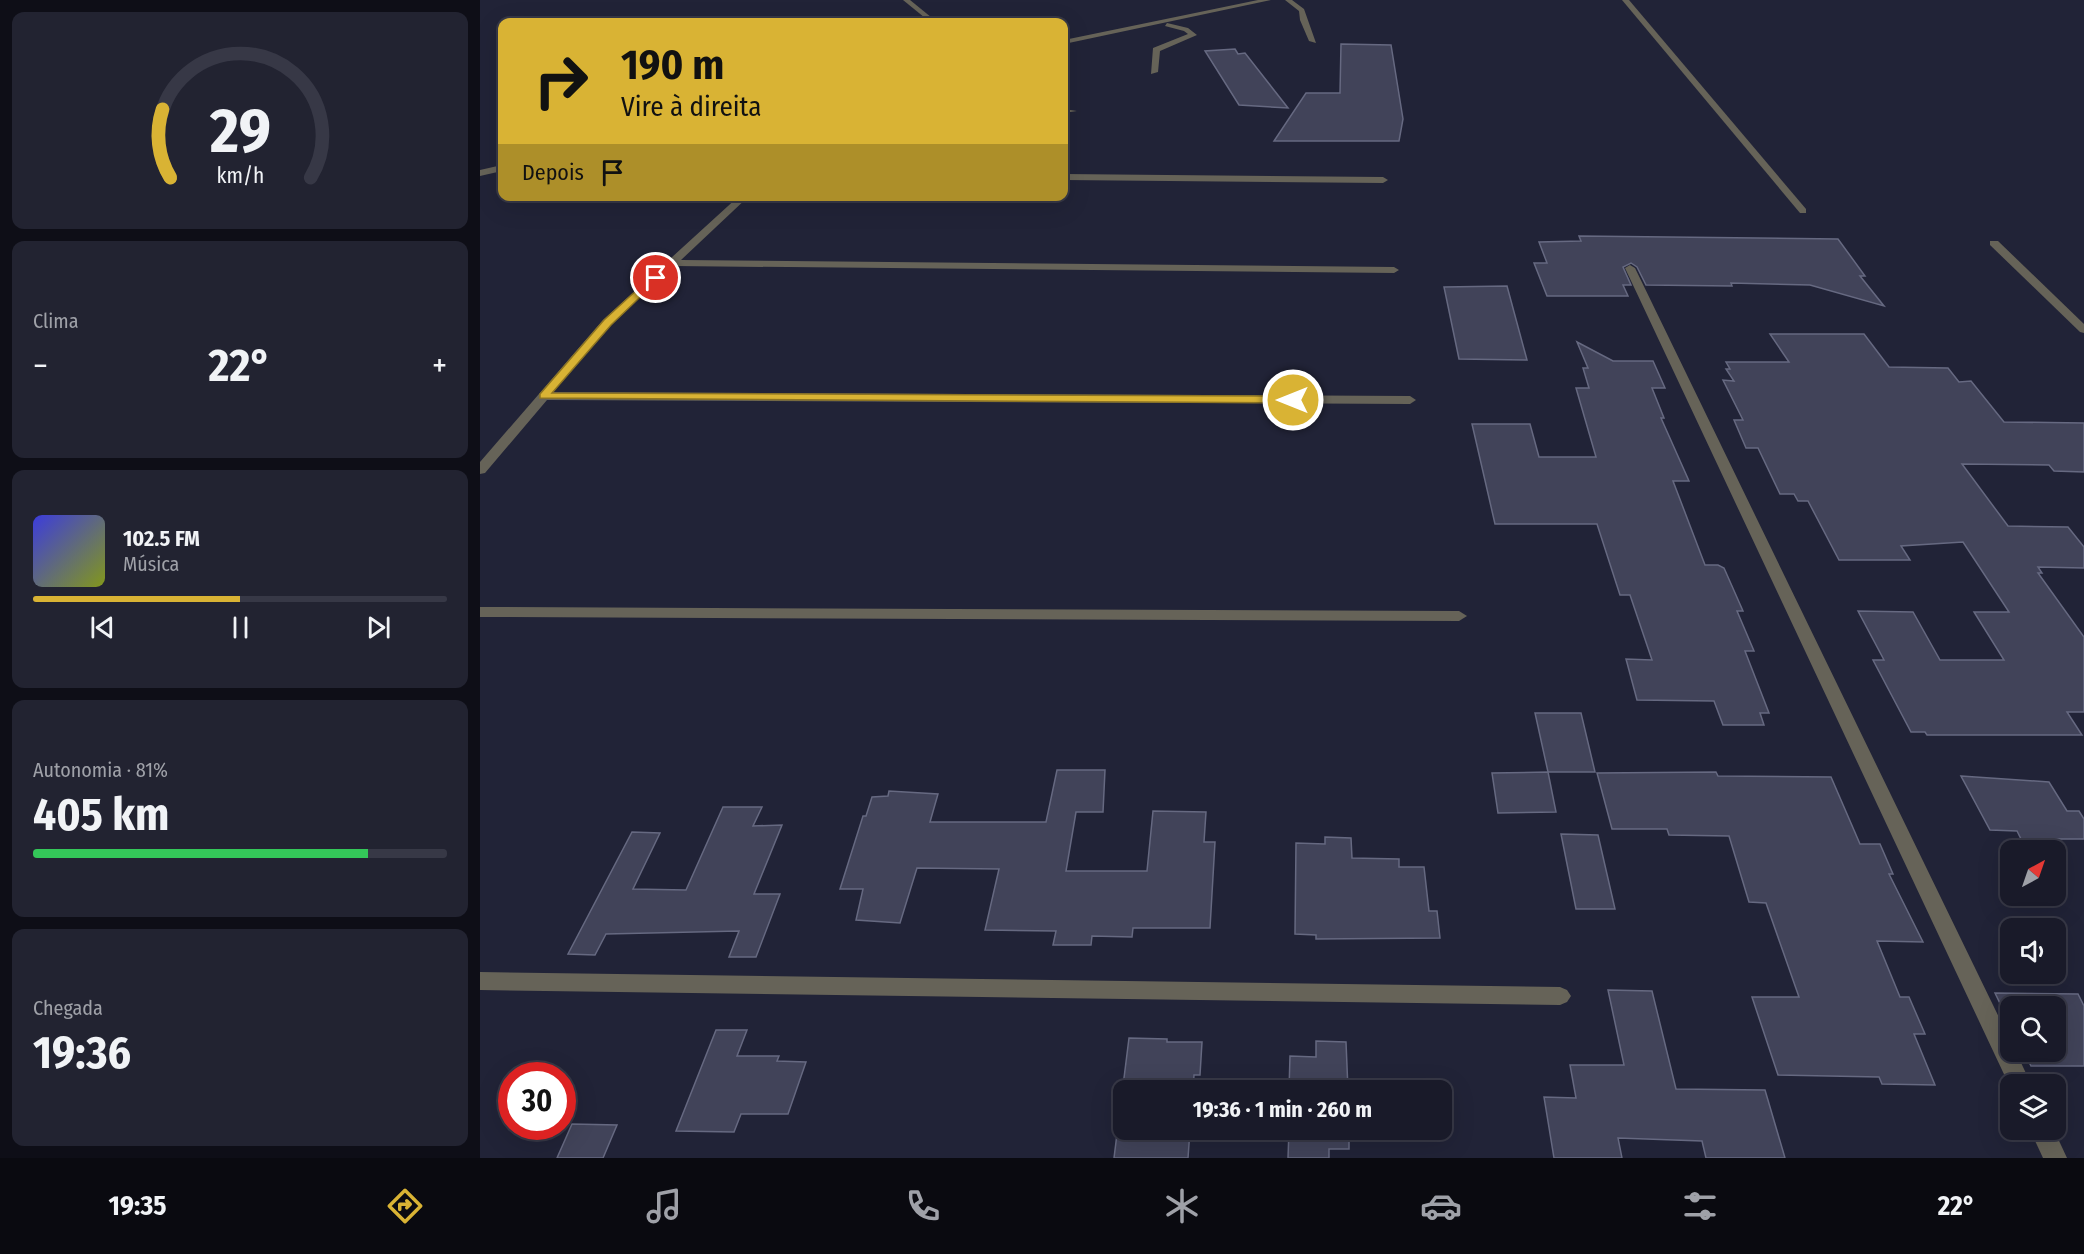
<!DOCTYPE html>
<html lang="pt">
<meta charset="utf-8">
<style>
:root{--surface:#191a29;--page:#222331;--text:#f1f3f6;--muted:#9fa1a8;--line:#373846;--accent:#d9b334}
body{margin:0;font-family:"Fira Sans Condensed",sans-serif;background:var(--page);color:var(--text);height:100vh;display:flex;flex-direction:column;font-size:22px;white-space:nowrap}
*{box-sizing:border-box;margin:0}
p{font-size:20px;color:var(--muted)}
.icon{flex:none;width:33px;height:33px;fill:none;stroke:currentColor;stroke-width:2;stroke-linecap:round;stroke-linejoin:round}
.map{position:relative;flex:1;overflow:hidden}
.details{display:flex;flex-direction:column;gap:12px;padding:12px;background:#0e0e17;width:480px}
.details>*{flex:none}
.hud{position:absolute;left:18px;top:18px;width:570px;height:183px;border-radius:12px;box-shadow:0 6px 24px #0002,0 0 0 2px var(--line);background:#d9b334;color:#111;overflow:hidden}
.needle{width:39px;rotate:40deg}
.controls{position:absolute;left:1520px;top:840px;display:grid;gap:12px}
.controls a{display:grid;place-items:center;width:66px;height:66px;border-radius:12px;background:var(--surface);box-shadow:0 6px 24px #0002,0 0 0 2px var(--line);font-size:30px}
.speed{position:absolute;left:18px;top:1062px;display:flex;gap:12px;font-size:30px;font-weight:700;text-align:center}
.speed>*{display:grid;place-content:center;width:78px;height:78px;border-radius:50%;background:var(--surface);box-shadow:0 6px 24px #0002,0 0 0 2px var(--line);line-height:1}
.speed .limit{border:9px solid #d22;background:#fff;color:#111}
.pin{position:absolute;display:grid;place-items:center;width:51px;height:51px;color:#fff;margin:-26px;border:3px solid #fff;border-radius:50%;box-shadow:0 2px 6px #0007}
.me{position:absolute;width:66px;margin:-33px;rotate:270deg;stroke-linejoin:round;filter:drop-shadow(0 0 4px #0008)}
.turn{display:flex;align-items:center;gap:21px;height:126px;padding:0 24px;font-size:27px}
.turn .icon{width:78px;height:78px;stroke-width:2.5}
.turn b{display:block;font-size:42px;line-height:51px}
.then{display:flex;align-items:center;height:57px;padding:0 24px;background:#0003;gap:12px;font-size:22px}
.big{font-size:45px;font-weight:700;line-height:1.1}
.details .card{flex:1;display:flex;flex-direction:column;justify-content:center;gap:9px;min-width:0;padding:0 21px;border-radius:12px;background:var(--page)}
.details .dial{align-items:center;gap:0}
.dial svg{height:156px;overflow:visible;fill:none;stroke:var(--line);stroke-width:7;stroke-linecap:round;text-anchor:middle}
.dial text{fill:var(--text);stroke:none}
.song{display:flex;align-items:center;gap:18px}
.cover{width:72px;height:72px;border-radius:9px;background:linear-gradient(135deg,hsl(240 70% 55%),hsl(70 70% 35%))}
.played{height:6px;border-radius:3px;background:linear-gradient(90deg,var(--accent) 50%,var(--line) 50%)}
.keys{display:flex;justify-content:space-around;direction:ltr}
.heat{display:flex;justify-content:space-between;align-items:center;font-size:33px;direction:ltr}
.charge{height:9px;border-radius:4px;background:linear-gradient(90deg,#34c759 81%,var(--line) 0)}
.trip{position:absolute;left:633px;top:1080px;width:339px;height:60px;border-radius:12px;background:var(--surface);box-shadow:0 6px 24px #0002,0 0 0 2px var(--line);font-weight:700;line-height:60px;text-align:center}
.dock{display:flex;height:96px;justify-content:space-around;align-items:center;background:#0a0a10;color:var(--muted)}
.dock .icon{width:42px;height:42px}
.dock .current{color:var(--accent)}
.dock b{font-size:27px;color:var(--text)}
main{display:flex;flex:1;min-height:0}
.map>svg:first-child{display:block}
.building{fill:#414359;stroke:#666981;stroke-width:1.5}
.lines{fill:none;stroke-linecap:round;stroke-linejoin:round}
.minor{fill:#666358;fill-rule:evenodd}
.route{fill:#d9b334;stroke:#8d7422;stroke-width:1.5}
</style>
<main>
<section class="details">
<div class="card dial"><svg viewBox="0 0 100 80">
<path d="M14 69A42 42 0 1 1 86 69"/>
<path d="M14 69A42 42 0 0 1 10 34" stroke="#d9b334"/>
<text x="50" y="56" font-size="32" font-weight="700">29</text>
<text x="50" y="72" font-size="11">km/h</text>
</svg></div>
<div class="card"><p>Clima</p>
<div class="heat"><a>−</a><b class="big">22°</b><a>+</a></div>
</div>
<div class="card">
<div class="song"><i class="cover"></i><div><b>102.5 FM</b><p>Música</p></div></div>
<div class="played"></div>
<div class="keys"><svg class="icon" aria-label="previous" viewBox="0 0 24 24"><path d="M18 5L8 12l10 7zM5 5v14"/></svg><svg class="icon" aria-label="pause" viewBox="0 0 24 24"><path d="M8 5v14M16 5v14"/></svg><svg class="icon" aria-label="next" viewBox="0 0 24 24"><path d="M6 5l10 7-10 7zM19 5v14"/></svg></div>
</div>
<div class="card"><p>Autonomia · 81%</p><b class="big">405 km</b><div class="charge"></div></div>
<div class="card"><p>Chegada</p><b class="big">19:36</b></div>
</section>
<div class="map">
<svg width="1604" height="1158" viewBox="0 0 1604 1158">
<rect width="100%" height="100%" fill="#212337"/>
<!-- building -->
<g class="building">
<path d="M861,44l50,1 12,74 -4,22h-125l32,-48h34z"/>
<path d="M755,49l3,5 7,-1 43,55 -49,-3 -34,-54z"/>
<path d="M1099,236l259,3 27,37h-5l24,30 -74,-21 -79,-2 1,3 -86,-1 -9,-18 -6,-4 -8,4 8,18h-8l5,11h-81l-13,-33h13l-8,-21 42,-1z"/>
<path d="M1027,286l20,74 -68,-1 -15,-72z"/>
<path d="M1290,334h94l25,33 59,1 11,14 12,-1 33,41 80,1v49l-30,-1 -5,-6 -87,-1 46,62 60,1 16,20v21l-46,-1 4,6h-4l46,64v75h-17l15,23h-155l-2,-3h-14l-38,-72h11l-26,-49 55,1 27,48h64l-30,-48h35l-46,-70 -62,4 9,14h-71l-31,-59h-10l-4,-7h-14l-22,-46h-12l-12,-28h9l-20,-40 11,1 -8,-12h4l-4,-7h63z"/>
<path d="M1097,342l36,19h40l12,27h-13l12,30h-3l28,63h-16l32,84h13l6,3 19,43h-6l17,40h-9l24,62h-9l4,12h-41l-9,-24 -77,-1 -11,-41 26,1 -22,-65h-10l-23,-71h-102l-23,-100h58l9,33h57l-20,-69h13l-6,-20h5z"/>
<path d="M1055,713h46l14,59h-47z"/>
<path d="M577,770h48l-2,42h-27l-10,59h81l6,-60 53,1 -2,30h11l-5,86h-77l-1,9 -40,-1 -1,9h-38l3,-14 -71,-1 14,-61 -82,-1 -17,55 -44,-3 7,-31h-23l23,-73h3l6,-19 16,-1 1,-5 49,3 -8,28h116z"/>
<path d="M1068,772l8,40 -58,1 -6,-40z"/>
<path d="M1236,772l2,4 113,1 29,67h20l13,30h-4l34,68 -46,-1 23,56h9l16,37h-11l21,51 -53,-1 -3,-7 -101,-2 -26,-78h47l-33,-94 -17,-1 -20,-66 -60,-1 -2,-6h-55l-15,-56z"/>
<path d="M1481,776l88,6 18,29h12l5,8v20h-63l-4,-8 -27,-1z"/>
<path d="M243,807h39l-9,19 29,-1 -28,69h26l-24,63h-27l10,-26 -133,3 -11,21 -27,-1 64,-122 28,1 -27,56 53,1z"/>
<path d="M1081,834l37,1 17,74h-39z"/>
<path d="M845,837l26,1 1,20 47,1v8h25l5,44h8l3,27 -124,1v-4l-21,-1 1,-91 29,1z"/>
<path d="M1128,990l44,1 24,98 89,1 20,68h-79l-4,-17 -84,-3 4,20h-68l-10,-61 32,1 -6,-33h54z"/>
<path d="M1515,993l83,1 6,12v60h-53l-7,-14h31v-46h-45v18z"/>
<path d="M236,1030h31l-10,26h42l-2,5 29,1 -18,52h-47l-7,18 -58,-1z"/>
<path d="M649,1038l38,1v3h35l-2,33h-6l-1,15h-69v40h66l-2,28h-74z"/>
<path d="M836,1041l30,1 2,48h-59l1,-34 26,1z"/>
<path d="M92,1124l45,1 -14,33h-46z"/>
<path d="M809,1130h60v19h-20v9h-41z"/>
</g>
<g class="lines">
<!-- minor -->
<g class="minor">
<path d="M423,0h7l27,22h-7z"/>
<path d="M778,0h13l-207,44v-4z"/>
<path d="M805,0h7l12,9 12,34 -7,-2 -9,-21 -1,-9z"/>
<path d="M1142,0h7l177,209v4h-6z"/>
<path d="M687,23l21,5 9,7 -37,16 -2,21 -7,2 2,-26 35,-14 -4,-3 -19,-5z"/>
<path d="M584,109l13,2 -13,2z"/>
<path d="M22,165v6l-22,5v-6z"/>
<path d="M584,174l319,3 5,3 -5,3 -319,-3z"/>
<path d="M259,196h10l-68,64 713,7 5,3 -5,3 -720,-7 -63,58 -58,68 857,4 6,4 -6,4 -863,-4 -62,73 -5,1v-12l123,-142z"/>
<path d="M1510,241h8l86,83v9l-4,-1 -90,-87z"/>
<path d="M1150,265l5,3 375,772v12h6l15,32h-21v3l-385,-819z"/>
<path d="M0,607l979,4 8,5 -8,5 -979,-4z"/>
<path d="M0,972l1080,15 7,3 4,6 -4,6 -7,3 -1080,-15z"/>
<path d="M1550,1130h24l13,28h-24z"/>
</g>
</g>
<!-- route -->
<path class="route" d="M172,276l8,2 -49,47 -59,68 741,3 6,4 -6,3 -753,-5v-4l64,-74z"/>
</svg>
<div class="controls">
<a><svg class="needle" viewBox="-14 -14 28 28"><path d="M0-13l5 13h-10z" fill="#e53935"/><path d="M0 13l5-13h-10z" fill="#9fa1a8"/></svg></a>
<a><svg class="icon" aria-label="sound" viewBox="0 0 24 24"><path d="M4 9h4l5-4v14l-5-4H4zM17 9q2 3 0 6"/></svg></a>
<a><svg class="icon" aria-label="search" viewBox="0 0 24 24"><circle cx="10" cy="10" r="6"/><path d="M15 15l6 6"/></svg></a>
<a><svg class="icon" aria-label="layers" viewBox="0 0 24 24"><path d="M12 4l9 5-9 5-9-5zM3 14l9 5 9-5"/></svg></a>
</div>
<div class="speed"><div class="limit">30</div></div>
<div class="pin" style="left:176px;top:278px;background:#d93025"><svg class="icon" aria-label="arrive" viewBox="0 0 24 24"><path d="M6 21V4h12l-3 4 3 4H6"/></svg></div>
<svg class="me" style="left:813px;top:400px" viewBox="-20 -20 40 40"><circle r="17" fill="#d9b334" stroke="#fff" stroke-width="3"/><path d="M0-11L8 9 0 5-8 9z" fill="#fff"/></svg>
<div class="trip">19:36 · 1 min · 260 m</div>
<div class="hud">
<div class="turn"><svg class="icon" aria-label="right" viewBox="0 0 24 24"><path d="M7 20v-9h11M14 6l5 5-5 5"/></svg><div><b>190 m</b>Vire à direita</div></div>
<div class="then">Depois<svg class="icon" aria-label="arrive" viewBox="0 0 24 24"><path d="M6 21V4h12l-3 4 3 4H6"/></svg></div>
</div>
</div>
</main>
<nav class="dock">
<b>19:35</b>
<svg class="icon current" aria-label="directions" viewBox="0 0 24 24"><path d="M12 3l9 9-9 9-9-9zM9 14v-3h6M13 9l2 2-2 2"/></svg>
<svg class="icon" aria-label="music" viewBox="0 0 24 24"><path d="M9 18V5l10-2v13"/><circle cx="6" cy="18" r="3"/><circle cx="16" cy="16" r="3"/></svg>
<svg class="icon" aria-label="phone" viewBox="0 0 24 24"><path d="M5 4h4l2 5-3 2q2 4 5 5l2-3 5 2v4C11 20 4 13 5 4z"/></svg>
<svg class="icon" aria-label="climate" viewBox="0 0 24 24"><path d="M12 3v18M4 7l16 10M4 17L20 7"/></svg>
<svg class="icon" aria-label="car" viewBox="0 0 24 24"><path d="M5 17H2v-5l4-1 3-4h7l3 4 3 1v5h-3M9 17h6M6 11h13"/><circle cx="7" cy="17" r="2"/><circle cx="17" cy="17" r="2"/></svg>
<svg class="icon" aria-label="filters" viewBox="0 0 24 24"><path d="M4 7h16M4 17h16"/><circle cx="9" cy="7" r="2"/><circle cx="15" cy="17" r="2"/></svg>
<b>22°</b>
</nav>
